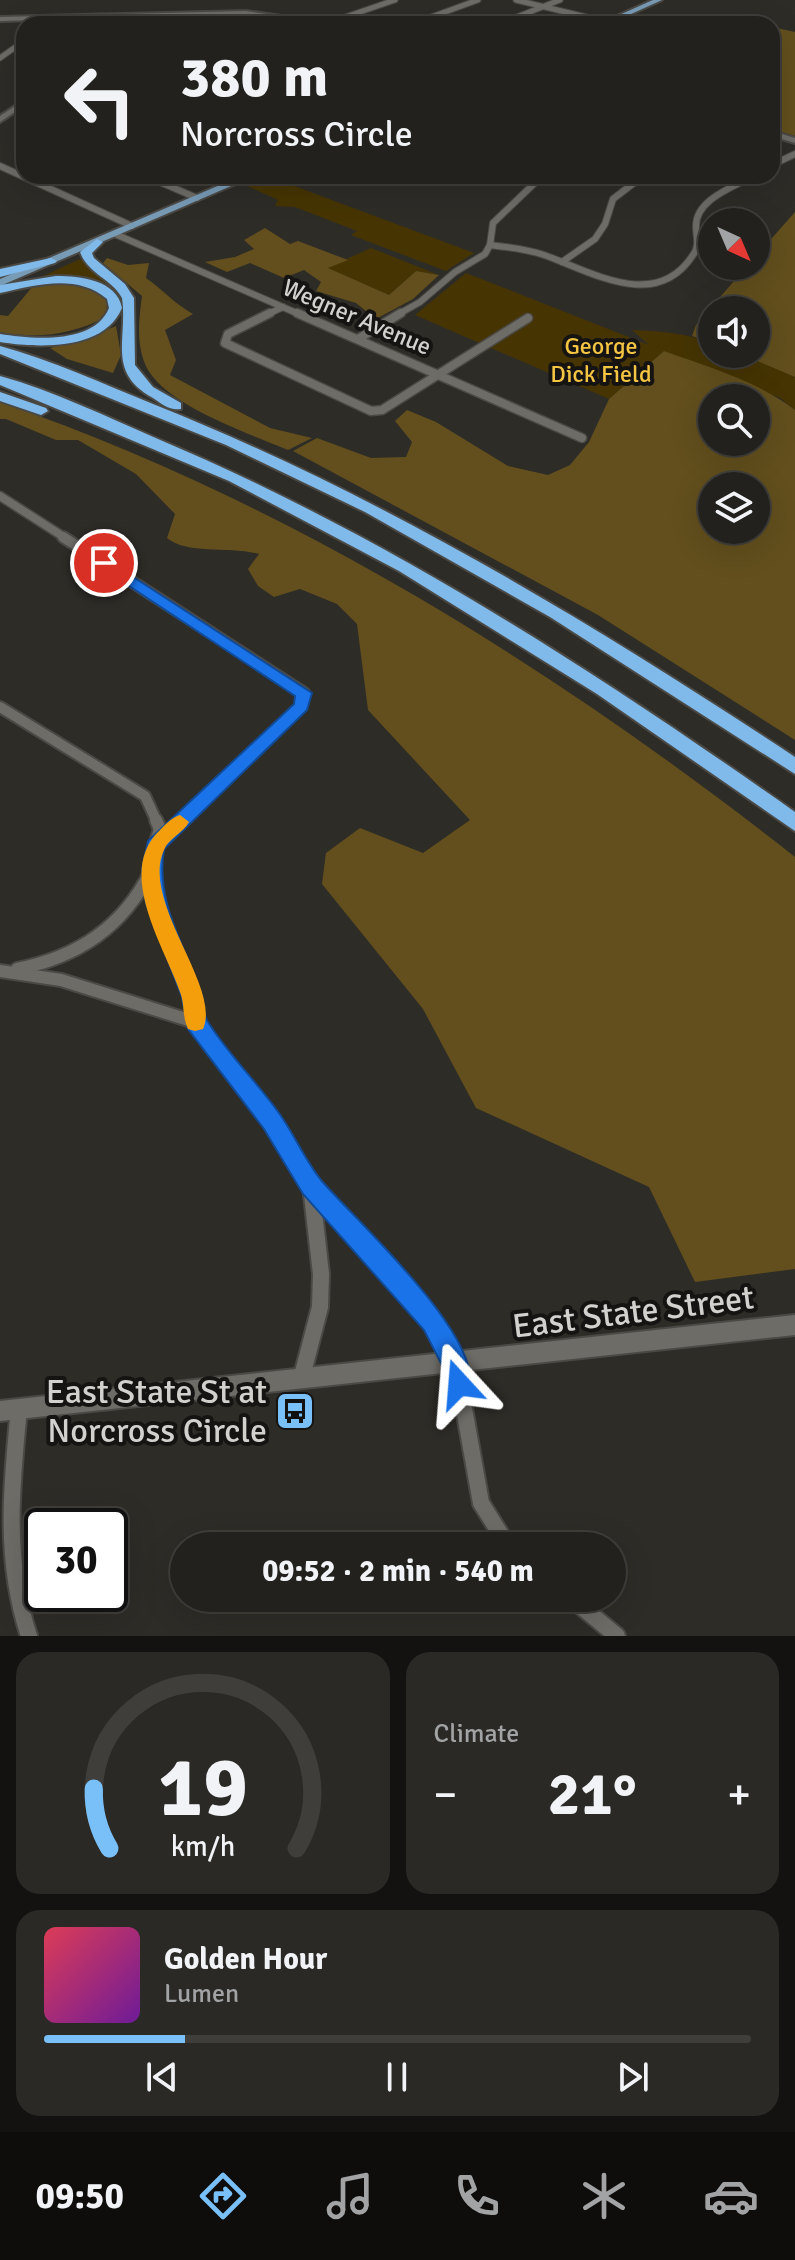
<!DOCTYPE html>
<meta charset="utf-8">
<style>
:root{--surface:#22211d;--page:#2a2926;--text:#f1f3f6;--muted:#a2a3a4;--line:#3f3e3b;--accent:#79bff8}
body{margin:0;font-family:Signika,sans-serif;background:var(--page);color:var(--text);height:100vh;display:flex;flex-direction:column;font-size:30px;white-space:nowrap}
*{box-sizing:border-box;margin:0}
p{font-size:26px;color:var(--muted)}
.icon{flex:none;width:44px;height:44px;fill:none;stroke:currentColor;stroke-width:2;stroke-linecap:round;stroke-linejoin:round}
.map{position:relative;height:1636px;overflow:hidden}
.sheet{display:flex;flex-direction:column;gap:16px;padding:16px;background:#131210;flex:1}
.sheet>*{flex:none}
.hud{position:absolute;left:16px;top:16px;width:764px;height:168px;border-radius:24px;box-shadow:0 8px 32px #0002,0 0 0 2px var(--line);background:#22211d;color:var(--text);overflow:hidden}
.needle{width:52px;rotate:136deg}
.controls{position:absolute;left:698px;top:208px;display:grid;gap:16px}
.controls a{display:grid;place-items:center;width:72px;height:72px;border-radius:50%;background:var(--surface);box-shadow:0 8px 32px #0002,0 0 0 2px var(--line);font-size:40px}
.speed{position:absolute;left:24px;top:1508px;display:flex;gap:16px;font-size:40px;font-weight:700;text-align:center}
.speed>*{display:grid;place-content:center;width:104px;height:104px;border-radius:50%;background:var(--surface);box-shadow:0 8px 32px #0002,0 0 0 2px var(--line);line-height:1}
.speed .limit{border:4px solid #111;border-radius:12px;background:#fff;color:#111}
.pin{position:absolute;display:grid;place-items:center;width:68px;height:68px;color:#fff;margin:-34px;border:4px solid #fff;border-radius:50%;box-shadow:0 2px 8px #0007}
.me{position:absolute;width:88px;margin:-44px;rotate:341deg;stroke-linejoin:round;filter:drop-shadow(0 0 6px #0008)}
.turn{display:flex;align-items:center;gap:28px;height:168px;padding:0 32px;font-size:36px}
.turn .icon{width:104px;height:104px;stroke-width:2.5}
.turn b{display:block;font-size:56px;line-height:68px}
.big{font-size:60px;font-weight:700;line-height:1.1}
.sheet .card{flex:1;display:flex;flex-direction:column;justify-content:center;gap:12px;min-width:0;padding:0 28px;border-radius:24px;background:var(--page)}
.sheet .dial{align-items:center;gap:0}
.dial svg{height:208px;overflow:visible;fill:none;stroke:var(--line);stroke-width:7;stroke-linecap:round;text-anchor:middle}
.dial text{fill:var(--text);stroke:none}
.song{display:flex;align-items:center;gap:24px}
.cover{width:96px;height:96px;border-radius:12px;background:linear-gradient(135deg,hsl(350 70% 55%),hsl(280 70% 35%))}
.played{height:8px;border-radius:4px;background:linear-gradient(90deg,var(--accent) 20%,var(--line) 20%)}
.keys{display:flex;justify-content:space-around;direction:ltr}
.heat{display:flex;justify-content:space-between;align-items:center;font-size:44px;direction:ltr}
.sheet .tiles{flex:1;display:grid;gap:16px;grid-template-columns:1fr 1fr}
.card:last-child{grid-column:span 2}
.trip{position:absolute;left:170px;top:1532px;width:456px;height:80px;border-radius:40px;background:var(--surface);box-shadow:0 8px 32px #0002,0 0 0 2px var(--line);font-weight:700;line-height:80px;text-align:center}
.menu{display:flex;height:128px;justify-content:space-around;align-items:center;background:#0e0d0c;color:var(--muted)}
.menu .icon{width:56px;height:56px}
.menu .on{color:var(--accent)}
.menu b{font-size:36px;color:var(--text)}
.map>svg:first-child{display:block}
.green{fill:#463503}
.forest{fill:#624f1d;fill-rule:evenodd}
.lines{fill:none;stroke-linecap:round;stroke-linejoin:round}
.minor-far5-casing{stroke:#4b4945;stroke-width:7}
.minor-far4-casing{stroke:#4b4945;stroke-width:8}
.minor-far3-casing{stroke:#4b4945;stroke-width:11}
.minor-far2-casing{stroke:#4b4945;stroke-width:14}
.minor-far1-casing{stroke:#4b4945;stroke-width:16}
.minor-casing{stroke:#4b4945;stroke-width:20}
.tertiary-casing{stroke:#4b4945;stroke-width:4}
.secondary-casing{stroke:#4b4945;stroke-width:4}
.primary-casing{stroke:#4b4945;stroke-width:4}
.motorway-casing{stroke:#4b4945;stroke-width:4}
.minor-far5{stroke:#6e6c67;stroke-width:5}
.minor-far4{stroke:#6e6c67;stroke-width:6}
.minor-far3{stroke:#6e6c67;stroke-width:8}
.minor-far2{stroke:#6e6c67;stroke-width:10}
.minor-far1{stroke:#6e6c67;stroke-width:12}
.minor{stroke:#6e6c67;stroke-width:16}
.tertiary{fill:#6e6c67;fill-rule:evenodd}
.secondary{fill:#6e6c67;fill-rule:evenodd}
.primary{fill:#789bb6;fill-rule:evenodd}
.motorway{fill:#7fbaeb;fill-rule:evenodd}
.route{fill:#1a73e8;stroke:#114b97;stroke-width:2}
.slow{fill:#f59e0b}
.labels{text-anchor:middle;stroke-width:8;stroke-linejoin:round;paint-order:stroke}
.far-street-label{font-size:24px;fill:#d2d1ce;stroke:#151412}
.far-park-label{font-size:24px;fill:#f4c443;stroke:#151412}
.near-street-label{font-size:34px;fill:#d2d1ce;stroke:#151412}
.near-poi-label{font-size:34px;fill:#d2d1ce;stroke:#151412;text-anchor:end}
</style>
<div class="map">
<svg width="795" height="1636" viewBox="0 0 795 1636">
<rect width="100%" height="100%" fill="#2e2c27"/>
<!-- green -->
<g class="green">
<path d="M264,176l6,1 204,76 -28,18 -95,-36 6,-4 -62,-24 -20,-1 3,-6 -33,-15z"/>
<path d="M371,248l68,27 -23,-4 -27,24 -62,-27z"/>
<path d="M80,259l33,26 -43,-10 -31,3z"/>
<path d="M466,273l183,72 -17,-15c29,1 53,3 80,13v11c34,0 53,9 83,23v33l-15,-12 -116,-47 -55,48 -194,-84z"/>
</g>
<!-- forest -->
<g class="forest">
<path d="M661,14l37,3 13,-3 47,10 -116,-2z"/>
<path d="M772,27l23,5v104l-23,-7z"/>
<path d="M795,212v165l-54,-23h15v-44h-44v33l-20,-7 4,-11 51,-59h9v-10z"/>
<path d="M265,228l25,16 8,-3 50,19 -20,8 61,27 27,-24 23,4 -26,24 -37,20 -20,-16 -40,-12 5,-9 -17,-12 -20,8 -34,-15 -23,9 -22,-10 30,-5 19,-8 -10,-9z"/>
<path d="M107,258l21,7 21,-2 -3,15c17,12 29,26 47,36l-28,16 11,30 -6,15 100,53 42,10 -24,12c-39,-17 -126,-45 -143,-86 -9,-23 -6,-45 -3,-68l-39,-33z"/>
<path d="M64,281l27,7 16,11 -1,18c-35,18 -68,22 -106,15v-17l8,1 25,-30z"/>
<path d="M116,326l5,29 -8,18 -46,-14 -17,-11 37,-10z"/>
<path d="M664,351c44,16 94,30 131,59v330l-197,-125 -305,-164 24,-13 54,20 35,-1 6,-15 -17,-21 12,-11 29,12 72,44 40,9 22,-10 19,-23 20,-43zM712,398h44v44h-44zM712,486h44v44h-44z"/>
<path d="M0,402c289,100 555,266 795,455v412l-100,13 -46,-95 -173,-79 -53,-99 -101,-125 4,-31 34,-25 63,25 47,-33 -102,-110 -11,-86 -20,-20 -37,-15 -26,8 -16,-11 -10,-17 11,-15c-29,-8 -72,1 -92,-16l8,-24 -39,-40 -58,-34h-22l-50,-21h-6z"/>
</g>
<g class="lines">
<!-- minor-far5 casing -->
<g class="minor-far5-casing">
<g id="minor-far5">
<path d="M516,0l91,22"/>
<path d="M328,23l67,-23"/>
<path d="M412,24l66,-24"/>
<path d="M499,24l61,-24"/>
<path d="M0,58l24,-17"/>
</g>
</g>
<!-- minor-far4 casing -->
<g class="minor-far4-casing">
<g id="minor-far4">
<path d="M772,165l23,-11"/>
<path d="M0,166l132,60"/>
<path d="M146,176l51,22"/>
<path d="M510,176l25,6"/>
<path d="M115,234l186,81"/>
<path d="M490,245c18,2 37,4 54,10 48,17 112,57 149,0 7,-9 3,-19 3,-29 0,-27 38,-39 57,-50"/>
<path d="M562,262l33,-23 10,-15 8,-25 30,-23"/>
<path d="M266,315l17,-8"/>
<path d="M397,315l23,-13 35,-30 30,-18 5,-9 3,-22 49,-47"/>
</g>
</g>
<!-- minor-far3 casing -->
<g class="minor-far3-casing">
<g id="minor-far3">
<path d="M270,313l-42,21 -3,9 146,68 11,-1 146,-92"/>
<path d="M297,313l285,125"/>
<path d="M358,339l43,-26"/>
<path d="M0,496l67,43"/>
</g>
</g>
<!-- minor-far2 casing -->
<g class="minor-far2-casing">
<g id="minor-far2">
<path d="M63,537l241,156 -2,13 -122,116"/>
<path d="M0,707l145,89 12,26"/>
</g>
</g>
<!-- minor-far1 casing -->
<g class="minor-far1-casing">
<g id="minor-far1">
<path d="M183,820l-28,26 -4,24 4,33 37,94 3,25 77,99 37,60"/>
<path d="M155,846l5,-17 -4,-9"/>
<path d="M17,969c61,-12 106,-42 134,-98"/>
<path d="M0,971l61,9 134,42"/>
</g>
</g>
<!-- minor casing -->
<g class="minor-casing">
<g id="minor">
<path d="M307,1179l126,142 23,43 25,139 27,43"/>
<path d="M301,1380l19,-73 1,-33 -10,-88"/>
<path d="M19,1409c-8,78 -15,152 10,227"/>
<path d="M571,1598l46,38"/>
</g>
</g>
<!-- tertiary casing -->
<g class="tertiary-casing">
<path id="tertiary" d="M795,1315v20l-795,86v-20z"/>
</g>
<!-- secondary casing -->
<g class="secondary-casing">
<g id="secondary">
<path d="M246,11l91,13 -91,-9 -246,6v-4z"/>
<path d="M24,100v6l-24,16v-6z"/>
<path d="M772,131l23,7v5l-23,-7z"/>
</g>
</g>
<!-- primary casing -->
<g class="primary-casing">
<g id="primary">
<path d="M653,0h9l-53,24h-10z"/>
<path d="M241,176h13l-254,110v-7z"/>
</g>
</g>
<!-- motorway casing -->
<g class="motorway-casing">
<g id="motorway">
<path d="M97,239l6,3 -11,11 2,5 31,26 9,14 1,67 18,22 28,16v6c-11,2 -19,-5 -28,-11 -47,-26 -25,-58 -31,-100 -10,-19 -34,-24 -42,-46z"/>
<path d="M51,258l6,3 -2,2 -55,14v-8z"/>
<path d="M56,276c24,0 61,4 66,32 -18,43 -84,40 -122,34v-8c32,5 94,11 109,-26l-2,-9c-30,-26 -72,-14 -107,-6v-8z"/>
<path d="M0,346c52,14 103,38 153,58 228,91 438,218 642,353v17l-245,-157 -185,-105 -139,-67 -226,-91z"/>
<path d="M0,376c54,15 107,41 158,63 227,96 436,231 637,373v19l-198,-137 -198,-123 -170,-90 -229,-96z"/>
<path d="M0,392l46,16 2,3 -7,4 -41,-14z"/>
</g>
</g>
<!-- minor-far5 -->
<use href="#minor-far5" class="minor-far5"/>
<!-- minor-far4 -->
<use href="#minor-far4" class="minor-far4"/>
<!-- minor-far3 -->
<use href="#minor-far3" class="minor-far3"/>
<!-- minor-far2 -->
<use href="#minor-far2" class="minor-far2"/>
<!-- minor-far1 -->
<use href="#minor-far1" class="minor-far1"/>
<!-- minor -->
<use href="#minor" class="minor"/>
<!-- tertiary -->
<use href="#tertiary" class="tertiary"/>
<!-- secondary -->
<use href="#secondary" class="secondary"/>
<!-- primary -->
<use href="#primary" class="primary"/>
<!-- motorway -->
<use href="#motorway" class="motorway"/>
</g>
<!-- route -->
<path class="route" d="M104,558l208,135 -5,17 -143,139c-9,53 20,95 37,144 4,9 1,21 7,29 20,32 49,60 71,91 15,21 26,47 42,67 33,39 169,161 147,213l-9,4 -9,-4 -7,-26 -19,-37 -121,-136 -39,-65 -76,-100 -6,-32 -36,-94 -4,-33 6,-29 146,-137 1,-8 -196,-130 -2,-3z"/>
<!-- slow -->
<path class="slow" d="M180,815l9,7c-6,11 -21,17 -25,28 -24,52 58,137 39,179l-8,2 -7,-2c-6,-12 -3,-25 -8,-37 -16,-46 -65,-120 -20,-162 6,-6 11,-12 20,-15z"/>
<!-- icons -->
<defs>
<g id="bus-square" transform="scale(2)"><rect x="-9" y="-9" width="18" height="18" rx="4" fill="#79bff8" stroke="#151412"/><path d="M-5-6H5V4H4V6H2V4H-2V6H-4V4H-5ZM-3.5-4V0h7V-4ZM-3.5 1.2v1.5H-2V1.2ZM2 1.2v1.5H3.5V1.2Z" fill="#111"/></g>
</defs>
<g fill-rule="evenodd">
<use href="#bus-square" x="295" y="1411"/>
</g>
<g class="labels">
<!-- far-street labels -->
<g class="far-street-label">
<text transform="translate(357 317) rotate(23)" y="8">Wegner Avenue</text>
</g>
<!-- far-park labels -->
<g class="far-park-label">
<text x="601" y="354">George<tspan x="601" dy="28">Dick Field</tspan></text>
</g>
<!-- near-street labels -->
<g class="near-street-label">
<text transform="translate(633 1311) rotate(-7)" y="12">East State Street</text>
</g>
<!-- near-poi labels -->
<g class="near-poi-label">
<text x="267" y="1403">East State St at<tspan x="267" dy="39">Norcross Circle</tspan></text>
</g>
</g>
</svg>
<div class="controls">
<a><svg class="needle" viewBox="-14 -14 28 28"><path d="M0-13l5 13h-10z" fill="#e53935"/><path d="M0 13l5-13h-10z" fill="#a2a3a4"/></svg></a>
<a><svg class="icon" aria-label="sound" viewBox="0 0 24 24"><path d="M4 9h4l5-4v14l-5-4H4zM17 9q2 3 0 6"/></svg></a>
<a><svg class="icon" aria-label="search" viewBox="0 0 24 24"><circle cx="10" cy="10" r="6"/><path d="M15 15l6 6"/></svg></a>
<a><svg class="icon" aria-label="layers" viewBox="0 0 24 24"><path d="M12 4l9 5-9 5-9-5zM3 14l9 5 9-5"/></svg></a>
</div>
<div class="speed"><div class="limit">30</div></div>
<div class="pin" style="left:104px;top:563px;background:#d93025"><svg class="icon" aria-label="arrive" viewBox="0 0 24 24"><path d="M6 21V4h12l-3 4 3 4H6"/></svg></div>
<svg class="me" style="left:459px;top:1384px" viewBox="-20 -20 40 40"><path d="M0-17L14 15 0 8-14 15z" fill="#1a73e8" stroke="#fff" stroke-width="4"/></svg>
<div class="trip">09:52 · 2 min · 540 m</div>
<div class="hud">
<div class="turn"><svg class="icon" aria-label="left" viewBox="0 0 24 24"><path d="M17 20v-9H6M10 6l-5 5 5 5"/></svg><div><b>380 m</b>Norcross Circle</div></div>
</div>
</div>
<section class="sheet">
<div class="tiles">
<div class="card dial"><svg viewBox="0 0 100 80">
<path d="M14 69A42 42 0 1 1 86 69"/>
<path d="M14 69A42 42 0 0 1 8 46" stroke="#79bff8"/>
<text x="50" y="56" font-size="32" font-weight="700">19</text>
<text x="50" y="72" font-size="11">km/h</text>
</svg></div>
<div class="card"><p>Climate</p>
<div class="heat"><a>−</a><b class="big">21°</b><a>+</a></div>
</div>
<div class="card">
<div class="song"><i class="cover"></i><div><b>Golden Hour</b><p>Lumen</p></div></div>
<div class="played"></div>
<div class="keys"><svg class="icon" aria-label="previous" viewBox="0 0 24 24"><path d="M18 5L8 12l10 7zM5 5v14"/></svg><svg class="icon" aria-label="pause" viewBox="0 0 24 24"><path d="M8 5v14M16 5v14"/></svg><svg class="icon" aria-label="next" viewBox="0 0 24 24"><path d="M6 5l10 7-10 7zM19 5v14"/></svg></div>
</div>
</div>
</section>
<nav class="menu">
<b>09:50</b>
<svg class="icon on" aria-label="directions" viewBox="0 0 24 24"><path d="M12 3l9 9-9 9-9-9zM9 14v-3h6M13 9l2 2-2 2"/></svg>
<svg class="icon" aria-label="music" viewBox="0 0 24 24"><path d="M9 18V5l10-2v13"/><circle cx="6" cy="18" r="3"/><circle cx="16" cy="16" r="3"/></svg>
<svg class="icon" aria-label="phone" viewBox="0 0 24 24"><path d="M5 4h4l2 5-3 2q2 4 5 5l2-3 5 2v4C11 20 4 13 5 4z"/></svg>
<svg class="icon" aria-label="climate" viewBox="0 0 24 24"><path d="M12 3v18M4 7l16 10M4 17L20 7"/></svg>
<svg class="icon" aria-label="car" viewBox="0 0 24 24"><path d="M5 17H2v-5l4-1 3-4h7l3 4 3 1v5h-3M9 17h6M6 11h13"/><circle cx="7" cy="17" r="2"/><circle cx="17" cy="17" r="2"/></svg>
</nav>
